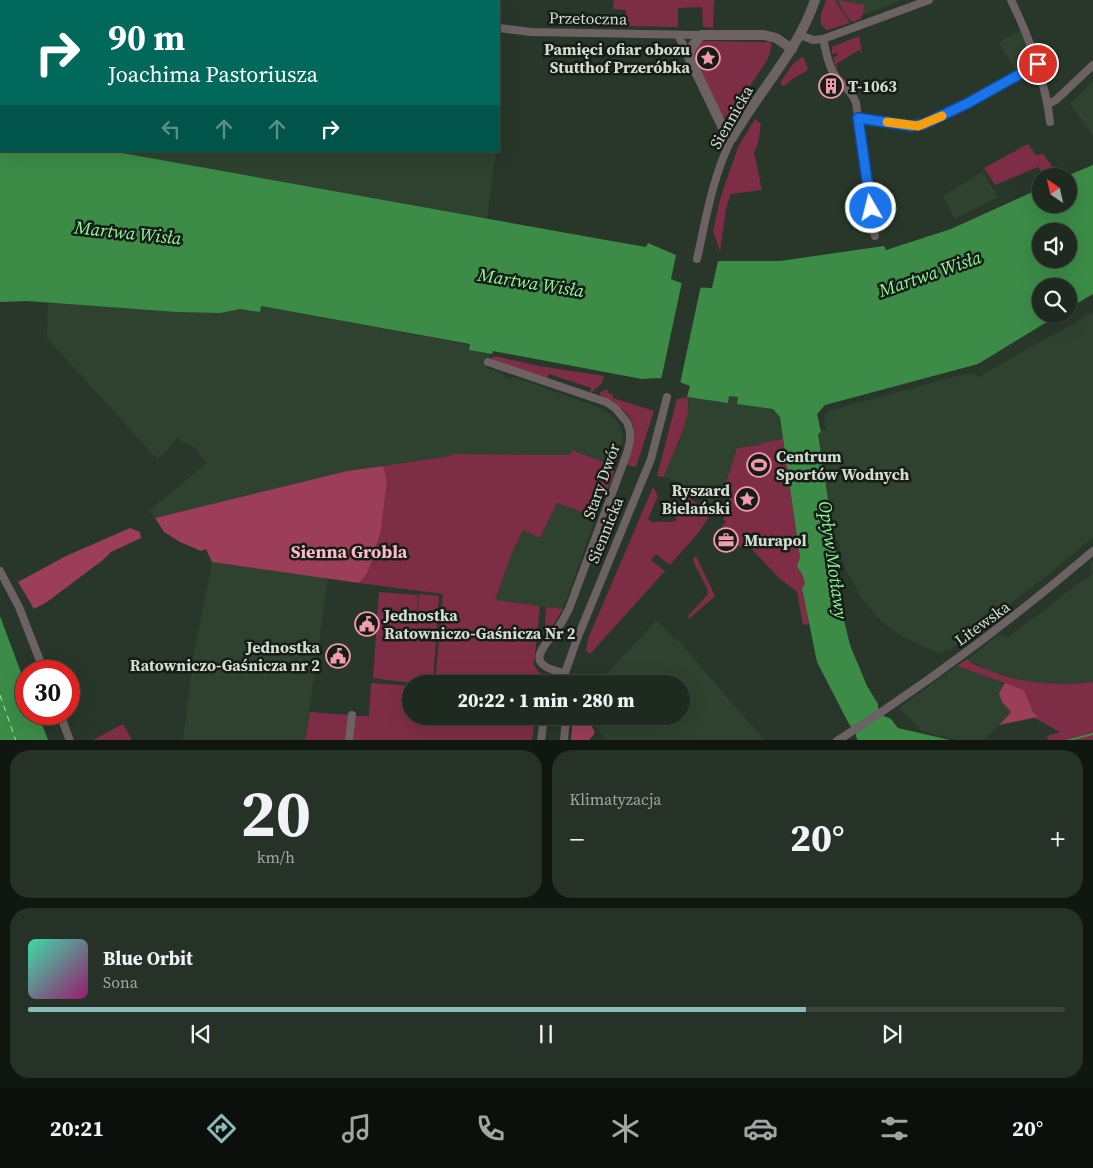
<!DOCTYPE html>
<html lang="pl">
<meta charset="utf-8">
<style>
:root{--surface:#1e291f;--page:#263128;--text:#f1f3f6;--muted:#a1a6a4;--line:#3c453d;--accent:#8bbbb9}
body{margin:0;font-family:"Source Serif 4",serif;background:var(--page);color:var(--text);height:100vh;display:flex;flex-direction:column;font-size:19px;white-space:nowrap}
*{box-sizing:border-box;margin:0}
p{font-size:16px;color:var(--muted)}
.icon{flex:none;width:28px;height:28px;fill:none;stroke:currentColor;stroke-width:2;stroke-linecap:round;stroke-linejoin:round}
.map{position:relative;height:740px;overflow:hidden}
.panel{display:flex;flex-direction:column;gap:10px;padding:10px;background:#101711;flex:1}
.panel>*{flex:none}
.hud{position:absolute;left:0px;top:0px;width:500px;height:152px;box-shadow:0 5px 20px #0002,0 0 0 1px var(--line);background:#00695c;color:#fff;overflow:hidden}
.needle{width:32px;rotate:326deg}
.controls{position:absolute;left:1032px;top:168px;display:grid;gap:10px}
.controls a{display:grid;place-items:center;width:45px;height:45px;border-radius:50%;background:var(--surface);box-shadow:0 5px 20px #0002,0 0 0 1px var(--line);font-size:25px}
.speed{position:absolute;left:15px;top:660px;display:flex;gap:10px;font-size:25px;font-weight:700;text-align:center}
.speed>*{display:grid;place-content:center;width:65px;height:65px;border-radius:50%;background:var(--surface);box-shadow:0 5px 20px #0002,0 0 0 1px var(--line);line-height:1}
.speed .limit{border:8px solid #d22;background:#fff;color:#111}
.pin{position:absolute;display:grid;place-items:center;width:42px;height:42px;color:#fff;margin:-21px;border:2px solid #fff;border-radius:50%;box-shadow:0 1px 5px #0007}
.me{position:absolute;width:55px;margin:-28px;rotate:352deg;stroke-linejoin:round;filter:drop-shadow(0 0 4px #0008)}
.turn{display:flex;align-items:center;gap:18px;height:105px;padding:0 25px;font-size:22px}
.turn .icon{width:65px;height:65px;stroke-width:2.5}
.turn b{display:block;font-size:35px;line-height:42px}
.lanes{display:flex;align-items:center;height:48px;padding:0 25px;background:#0003;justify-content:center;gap:25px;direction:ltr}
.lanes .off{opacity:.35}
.big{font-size:38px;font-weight:800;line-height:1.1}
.panel .widget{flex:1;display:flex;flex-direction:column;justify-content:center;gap:8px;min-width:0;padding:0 18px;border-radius:20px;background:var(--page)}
.panel .dial{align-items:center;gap:0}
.dial b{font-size:65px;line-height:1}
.song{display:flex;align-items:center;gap:15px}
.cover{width:60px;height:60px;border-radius:8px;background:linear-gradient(135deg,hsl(160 70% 55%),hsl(320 70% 35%))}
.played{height:5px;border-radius:2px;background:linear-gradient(90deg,var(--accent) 75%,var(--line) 75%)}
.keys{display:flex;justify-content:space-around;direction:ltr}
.heat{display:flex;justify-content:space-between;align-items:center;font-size:28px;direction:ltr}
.panel .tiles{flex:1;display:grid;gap:10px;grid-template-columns:1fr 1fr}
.widget:last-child{grid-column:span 2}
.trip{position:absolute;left:402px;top:675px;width:288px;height:50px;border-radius:25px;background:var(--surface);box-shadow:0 5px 20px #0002,0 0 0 1px var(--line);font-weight:800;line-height:50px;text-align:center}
.dock{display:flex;height:80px;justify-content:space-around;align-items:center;background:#0c100c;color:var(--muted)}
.dock .icon{width:35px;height:35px}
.dock .current{color:var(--accent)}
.dock b{font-size:22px;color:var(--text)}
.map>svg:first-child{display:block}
.built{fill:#2e422f}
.green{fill:#7d2e46}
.forest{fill:#9c3d59}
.water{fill:#3c8c48;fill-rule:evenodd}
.pier{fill:#283729}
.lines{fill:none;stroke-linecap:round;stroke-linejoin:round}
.stream{stroke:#3c8c48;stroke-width:2}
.ferry{stroke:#91f89c;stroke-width:1;stroke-dasharray:6 5;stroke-linecap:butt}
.minor{stroke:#6c6264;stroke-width:8}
.tertiary{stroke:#6c6264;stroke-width:10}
.route-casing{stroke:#114b97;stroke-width:12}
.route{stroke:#1a73e8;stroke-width:9}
.slow{stroke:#f59e0b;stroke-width:9}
.labels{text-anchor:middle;stroke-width:5;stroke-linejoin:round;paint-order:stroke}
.street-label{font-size:16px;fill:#d3dcd3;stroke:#161c16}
.poi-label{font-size:16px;font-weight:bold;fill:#d3dcd3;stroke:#161c16;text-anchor:start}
.water-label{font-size:18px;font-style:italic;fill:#91f89c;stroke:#161c16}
.neighbourhood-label{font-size:18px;font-weight:bold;fill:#fdb9c7;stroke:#161c16}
</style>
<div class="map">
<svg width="1093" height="741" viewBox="0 0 1093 741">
<rect width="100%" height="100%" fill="#283729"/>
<!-- built -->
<g class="built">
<path d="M0,0h253l-252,1v138z"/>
<path d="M829,0h69v2l-57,21z"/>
<path d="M1021,30l13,31 -16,8h-3l-16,-27z"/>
<path d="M1093,81v54l-23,-31z"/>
<path d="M111,151h385l-9,68z"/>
<path d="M983,171l15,26 -43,22 -12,-23z"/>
<path d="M48,303l159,10 33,-4 20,3 1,-6 209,39 -1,5 21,4 -4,14 18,6 1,3 4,2 5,-2 84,30 8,4 9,8 6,10 2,10 -3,12 -5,15 -39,-14 -3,-3 -2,6 -119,-1 -2,2 -103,15 -192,47 -6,-7 58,-48 -14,-17 -11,-4 -5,-5 -9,13 -11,9 -110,-121z"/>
<path d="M1093,312v225l-40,34 -105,80 -2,-1 -7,4 -43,-21 -13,-10 -21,-24 -18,-33 -6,-27 -4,2 -16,-107 2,-4 6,-1 -2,-13 4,-5 144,-39 6,5z"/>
<path d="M729,396l9,1v7l35,5 7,8 3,22 -46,9 -11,34 -4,6 3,1 -9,18 -39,-26 -13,-4 8,-22 7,-11 10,-40 -2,-7 40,6z"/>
<path d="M556,503l40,14 -33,92 -68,-8 17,-48 11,-24 17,9z"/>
<path d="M1093,561v121l-34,2h-20l-46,-12 -26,-12 31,-25 10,2 35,-26 34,-27 11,-6 5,-5 -3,-9z"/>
<path d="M212,562l116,16 -23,162 -122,1 11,-88z"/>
<path d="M657,620l17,19 2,-1 88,102h-159l-15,-24h91v-32h-84z"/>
<path d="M957,666l48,17 -2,5 -1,14 9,10 -27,28 -25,1 -37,-10 -23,-23z"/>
</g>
<!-- green -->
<g class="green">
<path d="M614,0h100l-1,28 -10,-1 -1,-20 -24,1v19l-52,-1v-16l-13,-1z"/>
<path d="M826,0h9l3,6 12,17 -23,7c-12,-7 -4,-20 -1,-30z"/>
<path d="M838,0l27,5 -4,14 -9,3 -7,-8z"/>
<path d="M859,36l3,18 -3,-4 -23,14 2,4h-2l-3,-10 5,-3 -1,-2 -5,1v-7z"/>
<path d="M702,41l67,1 3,2 -4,15 -39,58 -7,-1 -29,-57 3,-15z"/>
<path d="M802,57l2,1 4,12 -17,10 -7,6 -4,-3 13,-19z"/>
<path d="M755,119l6,5 -3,19 -4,9 8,38 -31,4 -5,15 -6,42 -7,-20 7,-32 18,-52z"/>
<path d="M1028,144l8,11 7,-1 10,13 -11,5 -4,-5 -43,18 -11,-17z"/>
<path d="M494,356l45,10 65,10 -2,7 -12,11 1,-6 -42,-14 -2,5 -56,-20z"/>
<path d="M608,389l-1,4 6,2v3l41,13 -18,56 -9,-2c14,-40 10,-49 -27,-70v-3z"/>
<path d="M687,397c7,20 -17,60 -23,80l-7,-1 20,-77z"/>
<path d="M783,439l17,119 -3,8 6,10 2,8 -3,4 7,36 -6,1 -6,-33 -18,-14 -31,-33 -3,-2 -5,4 -19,-19 5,-7 -3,-2 3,-5 -3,-2 10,-20 -11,-4 4,-6 11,-34 22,-3 2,-2z"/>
<path d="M573,449l3,3 39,14 -2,10 -17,41 -39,-14 -17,35 -17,-8 -11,23 -17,47 45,6 -6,59 8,11 -1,8h-106l8,-90 -84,-11 9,-11 13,-41 6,-50 -4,-15 67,-10 2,-2 118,1z"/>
<path d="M653,487l5,9 -10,23 4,3c9,-2 16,2 25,-2l-3,-6c3,-7 10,-12 10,-20l27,20 -13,19 -28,32 -14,-11 -5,6 14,11 -74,82h-3l-2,-3 2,-11z"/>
<path d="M696,556l19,40 -26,23 -1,-3 20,-22 -1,-6 -13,-25 -1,-4z"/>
<path d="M379,592l39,3 -2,40 3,-41 20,2 -6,88h-14l-46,-6z"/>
<path d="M546,607l17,2 -19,30z"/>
<path d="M967,659c4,5 13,8 19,10 35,15 70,17 107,13v58h-45l-1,-4 13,-4 -26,-14 3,-1 -4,-5 -9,-22 -67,-24z"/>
<path d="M371,683l40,3v30h124l-3,24 -179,1 3,-25h13z"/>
<path d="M310,712l39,3 -3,25 -41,1z"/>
<path d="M123,724l9,16h-39z"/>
</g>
<!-- forest -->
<g class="forest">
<path d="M383,466l4,15 -6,50 -13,41 -9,11 -147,-21 -6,-13 -5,2 -21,-9 -16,-10 -9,-14 192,-47z"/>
<path d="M130,528l10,4 1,6 -30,14 -8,8 -56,42 -13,7 -16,-27 48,-26z"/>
<path d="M1005,683l19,7 9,22 5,5 -39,8 12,-13 -9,-10 -3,-9z"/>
<path d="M573,716h14l8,17 -6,7h-18z"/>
</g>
<!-- water -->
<g class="water">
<path d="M0,139l1,12h110l495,89 40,7 2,-4 28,12 -5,24c13,6 27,9 41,9l6,-27h62l104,-15 2,4 65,-21 90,-41v16h28v-28h-2l26,-11v129l-24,14v-22h-28v28h19l-82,50 -153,41 -8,9 4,18 -3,2 23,150 -1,19 10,42 17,41 11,18v4l6,8 7,3 7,9 52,12 -92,1 -2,-5v-3l-7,-9 -32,-62 -15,-74 3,-4 -2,-8 -6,-10 3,-8 -20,-141 -7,-8 -36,-5 1,-7 -9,-1 -1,7 -41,-6 3,-11c-16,-7 -30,-9 -48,-7l-149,-28 -1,3 -23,-4 1,-6 -209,-38 -1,6 -20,-3 -20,4 -43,-1 -150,-11 -27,1zM1041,231h28v28h-28z"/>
<path d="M0,616l26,70v28h12l10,26h-48z"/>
</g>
<!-- pier -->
<path class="pier" d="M682,282l19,3 -21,99 -19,-4z"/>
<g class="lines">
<!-- stream -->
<path class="stream" d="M1066,741l27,-7"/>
<!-- ferry -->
<path class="ferry" d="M0,695l16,46"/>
<!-- minor -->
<g class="minor">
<path d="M328,0l8,1"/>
<path d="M1011,0c19,39 34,79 39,122"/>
<path d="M499,28l32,4 170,3"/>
<path d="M678,35l11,22"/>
<path d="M800,35l13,5 10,-1 106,-39"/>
<path d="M823,39c3,11 4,24 11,35 6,10 18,16 22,29l19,133"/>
<path d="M1048,104l8,-4 37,-35"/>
<path d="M858,118l53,8 13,-2 44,-21 70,-39"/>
<path d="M697,259c9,-41 16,-84 35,-121"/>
<path d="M488,362l118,40 9,6 12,14 3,9v10l-3,12 -58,156c-3,5 -6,12 -10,17 -15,22 -38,38 6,47"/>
<path d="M0,571l19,36 25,64"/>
<path d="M557,684l8,-11 12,-34 74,-180 16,-62"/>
<path d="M60,714l10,27"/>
<path d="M349,741l3,-26"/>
<path d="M541,741l3,-25"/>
<path d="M564,741l2,-25"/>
<path d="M837,741c90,-57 175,-121 256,-190"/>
</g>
<!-- tertiary -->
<path class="tertiary" d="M792,49l-16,-11 -12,-3h-63l-10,13 -2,9 35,73 8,8c27,-47 66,-87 83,-138"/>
</g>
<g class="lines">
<!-- route casing -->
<g class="route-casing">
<path id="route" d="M871,208l-13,-90 53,8 13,-2 44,-21 70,-39"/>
</g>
<!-- route -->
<use href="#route" class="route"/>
<!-- slow -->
<path class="slow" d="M887,122l31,4 24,-10"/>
</g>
<!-- icons -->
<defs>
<g id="sight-ring" transform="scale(1.25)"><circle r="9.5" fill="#161c16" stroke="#f29aae" stroke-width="1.5"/><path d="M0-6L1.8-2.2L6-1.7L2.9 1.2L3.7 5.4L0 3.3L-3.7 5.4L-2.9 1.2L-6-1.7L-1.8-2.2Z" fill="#f29aae"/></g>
<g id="building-ring" transform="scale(1.25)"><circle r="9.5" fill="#161c16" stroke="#f29aae" stroke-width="1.5"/><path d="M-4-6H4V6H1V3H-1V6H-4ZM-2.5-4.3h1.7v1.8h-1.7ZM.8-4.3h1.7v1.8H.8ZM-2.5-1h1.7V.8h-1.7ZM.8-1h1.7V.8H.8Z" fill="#f29aae"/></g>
<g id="stadium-ring" transform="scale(1.25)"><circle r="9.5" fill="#161c16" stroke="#f29aae" stroke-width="1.5"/><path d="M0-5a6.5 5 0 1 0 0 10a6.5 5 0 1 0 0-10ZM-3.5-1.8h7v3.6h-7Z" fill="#f29aae"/></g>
<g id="office-ring" transform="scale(1.25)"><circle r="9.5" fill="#161c16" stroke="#f29aae" stroke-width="1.5"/><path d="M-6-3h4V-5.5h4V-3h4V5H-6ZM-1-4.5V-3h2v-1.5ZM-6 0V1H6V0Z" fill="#f29aae"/></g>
<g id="civic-ring" transform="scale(1.25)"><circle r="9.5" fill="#161c16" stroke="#f29aae" stroke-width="1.5"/><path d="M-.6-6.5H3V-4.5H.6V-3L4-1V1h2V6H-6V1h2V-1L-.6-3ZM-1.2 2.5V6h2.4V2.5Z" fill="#f29aae"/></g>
</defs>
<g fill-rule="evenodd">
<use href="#sight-ring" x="708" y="58"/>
<use href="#building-ring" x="831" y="86"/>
<use href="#stadium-ring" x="759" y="465"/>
<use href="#sight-ring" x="747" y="499"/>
<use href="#office-ring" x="726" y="540"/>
<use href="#civic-ring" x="367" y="624"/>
<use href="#civic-ring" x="338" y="656"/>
</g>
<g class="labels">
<!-- street labels -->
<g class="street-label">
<text transform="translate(588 18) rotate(1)" y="6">Przetoczna</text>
<text transform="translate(731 117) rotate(-60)" y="6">Siennicka</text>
<text transform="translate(601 481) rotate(-70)" y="6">Stary Dwór</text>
<text transform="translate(605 530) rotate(-68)" y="6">Siennicka</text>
<text transform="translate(982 623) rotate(-36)" y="6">Litewska</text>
</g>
<!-- poi labels -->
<g class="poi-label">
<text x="690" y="55" text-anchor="end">Pamięci ofiar obozu<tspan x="690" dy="18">Stutthof Przeróbka</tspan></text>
<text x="848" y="92">T-1063</text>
<text x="776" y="462">Centrum<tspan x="776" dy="18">Sportów Wodnych</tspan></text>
<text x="730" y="496" text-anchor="end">Ryszard<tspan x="730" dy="18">Bielański</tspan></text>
<text x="744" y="546">Murapol</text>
<text x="384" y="621">Jednostka<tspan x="384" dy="18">Ratowniczo-Gaśnicza Nr 2</tspan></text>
<text x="320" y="653" text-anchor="end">Jednostka<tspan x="320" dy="18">Ratowniczo-Gaśnicza nr 2</tspan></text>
</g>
<!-- water labels -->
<g class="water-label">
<text transform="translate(128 233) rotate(6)" y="6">Martwa Wisła</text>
<text transform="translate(930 274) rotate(-19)" y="6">Martwa Wisła</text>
<text transform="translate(531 283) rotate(9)" y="6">Martwa Wisła</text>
<text transform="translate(833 560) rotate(82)" y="6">Opływ Motławy</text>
</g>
<!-- neighbourhood labels -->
<g class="neighbourhood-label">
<text x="349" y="558">Sienna Grobla</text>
</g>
</g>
</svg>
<div class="controls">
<a><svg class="needle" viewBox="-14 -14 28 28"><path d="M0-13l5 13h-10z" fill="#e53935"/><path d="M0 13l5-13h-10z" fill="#a1a6a4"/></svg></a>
<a><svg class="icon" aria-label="sound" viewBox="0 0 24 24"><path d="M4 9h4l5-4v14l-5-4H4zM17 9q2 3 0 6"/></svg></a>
<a><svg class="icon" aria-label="search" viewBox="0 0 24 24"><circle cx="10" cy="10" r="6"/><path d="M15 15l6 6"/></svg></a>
</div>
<div class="speed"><div class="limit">30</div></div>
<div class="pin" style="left:1038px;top:64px;background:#d93025"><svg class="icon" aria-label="arrive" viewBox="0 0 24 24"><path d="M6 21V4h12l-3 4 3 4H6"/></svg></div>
<svg class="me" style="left:871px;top:208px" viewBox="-20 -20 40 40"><circle r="17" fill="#1a73e8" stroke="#fff" stroke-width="3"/><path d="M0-11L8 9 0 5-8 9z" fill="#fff"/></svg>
<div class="trip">20:22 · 1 min · 280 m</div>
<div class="hud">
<div class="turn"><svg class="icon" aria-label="right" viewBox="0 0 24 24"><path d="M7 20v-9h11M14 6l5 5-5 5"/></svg><div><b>90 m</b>Joachima Pastoriusza</div></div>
<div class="lanes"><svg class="icon off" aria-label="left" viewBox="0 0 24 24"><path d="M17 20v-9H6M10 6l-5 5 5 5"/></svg><svg class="icon off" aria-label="ahead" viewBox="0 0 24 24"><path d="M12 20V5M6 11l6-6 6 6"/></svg><svg class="icon off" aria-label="ahead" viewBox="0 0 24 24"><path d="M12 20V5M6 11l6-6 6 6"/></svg><svg class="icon" aria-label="right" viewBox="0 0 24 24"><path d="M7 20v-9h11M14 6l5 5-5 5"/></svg></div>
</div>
</div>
<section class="panel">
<div class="tiles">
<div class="widget dial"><b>20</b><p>km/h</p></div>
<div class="widget"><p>Klimatyzacja</p>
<div class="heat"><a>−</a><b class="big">20°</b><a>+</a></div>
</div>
<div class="widget">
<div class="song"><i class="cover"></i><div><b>Blue Orbit</b><p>Sona</p></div></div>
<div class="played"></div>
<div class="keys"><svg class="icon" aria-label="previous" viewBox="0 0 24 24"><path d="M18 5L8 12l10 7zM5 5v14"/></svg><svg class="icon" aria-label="pause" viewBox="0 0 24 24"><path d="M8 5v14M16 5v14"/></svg><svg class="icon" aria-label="next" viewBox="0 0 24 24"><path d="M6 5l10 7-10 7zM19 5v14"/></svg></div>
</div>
</div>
</section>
<nav class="dock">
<b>20:21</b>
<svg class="icon current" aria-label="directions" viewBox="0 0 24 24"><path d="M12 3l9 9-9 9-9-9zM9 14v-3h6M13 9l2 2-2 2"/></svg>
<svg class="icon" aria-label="music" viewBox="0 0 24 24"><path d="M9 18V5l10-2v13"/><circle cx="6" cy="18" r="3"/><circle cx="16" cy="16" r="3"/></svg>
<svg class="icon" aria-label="phone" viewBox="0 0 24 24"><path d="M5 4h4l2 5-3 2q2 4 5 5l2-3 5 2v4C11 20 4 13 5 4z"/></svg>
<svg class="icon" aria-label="climate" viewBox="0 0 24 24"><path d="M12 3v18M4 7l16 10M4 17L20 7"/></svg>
<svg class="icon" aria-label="car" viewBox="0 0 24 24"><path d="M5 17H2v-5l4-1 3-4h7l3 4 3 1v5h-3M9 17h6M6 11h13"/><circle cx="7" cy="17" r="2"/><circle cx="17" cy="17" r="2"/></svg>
<svg class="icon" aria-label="filters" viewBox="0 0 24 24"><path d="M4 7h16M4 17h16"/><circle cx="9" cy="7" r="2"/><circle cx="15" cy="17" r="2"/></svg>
<b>20°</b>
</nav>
